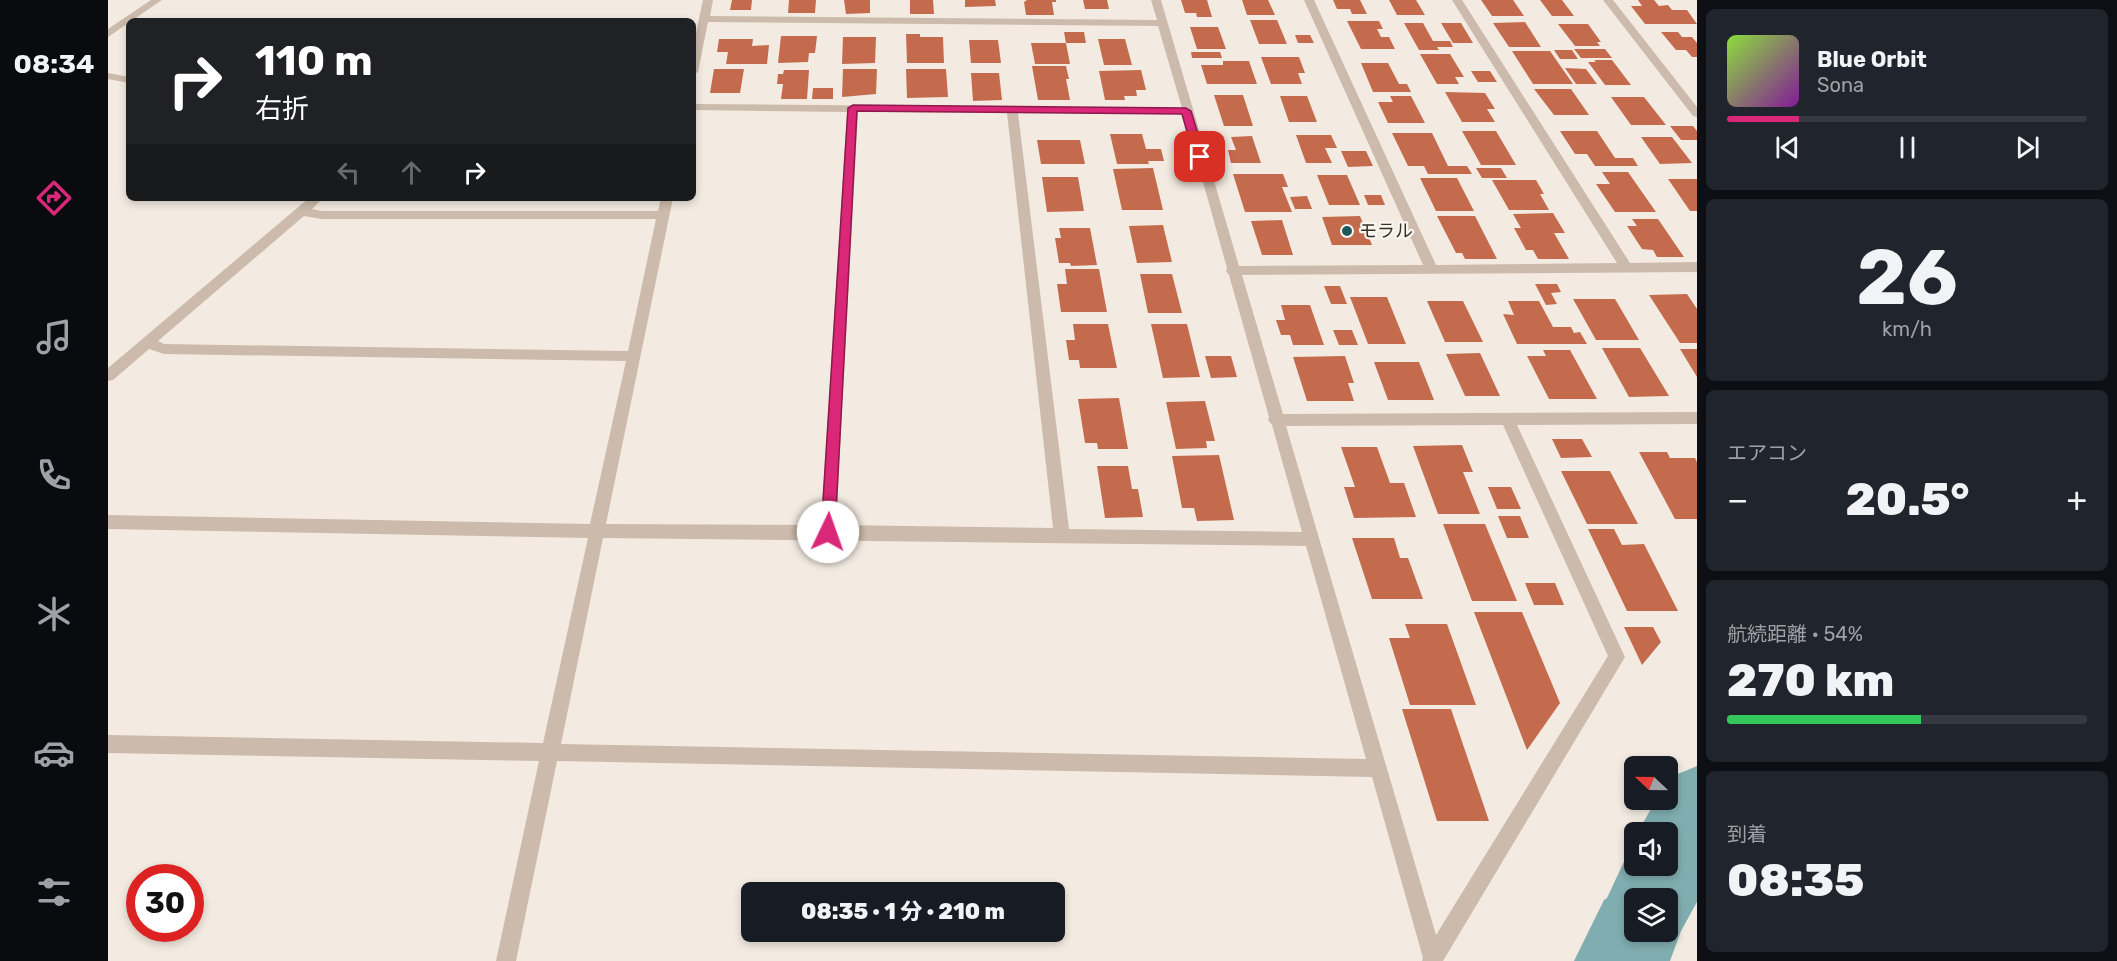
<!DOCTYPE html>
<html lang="ja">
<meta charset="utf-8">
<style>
:root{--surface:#171b24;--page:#20242c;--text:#f1f3f6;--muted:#9ea1a6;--line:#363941;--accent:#db2777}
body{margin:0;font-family:Rubik,"Noto Sans JP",sans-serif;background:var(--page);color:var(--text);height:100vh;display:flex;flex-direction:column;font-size:22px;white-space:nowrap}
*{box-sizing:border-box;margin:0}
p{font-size:20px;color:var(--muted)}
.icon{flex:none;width:33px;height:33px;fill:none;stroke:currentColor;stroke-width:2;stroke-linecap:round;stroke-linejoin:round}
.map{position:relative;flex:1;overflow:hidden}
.drawer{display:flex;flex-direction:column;gap:9px;padding:9px;background:#0d0f14;width:420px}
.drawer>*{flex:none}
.guide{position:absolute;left:18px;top:18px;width:570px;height:183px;border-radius:9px;box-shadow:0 3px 9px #0003;background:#202124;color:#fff;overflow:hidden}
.needle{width:39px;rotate:292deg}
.buttons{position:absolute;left:1516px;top:756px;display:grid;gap:12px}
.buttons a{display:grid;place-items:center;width:54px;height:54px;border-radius:9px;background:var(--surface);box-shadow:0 3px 9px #0003;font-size:30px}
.speed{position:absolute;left:18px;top:864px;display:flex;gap:12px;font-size:30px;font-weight:700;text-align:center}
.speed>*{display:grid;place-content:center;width:78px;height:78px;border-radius:50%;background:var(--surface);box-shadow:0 3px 9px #0003;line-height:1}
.speed .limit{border:9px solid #d22;background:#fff;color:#111}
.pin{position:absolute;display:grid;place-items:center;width:51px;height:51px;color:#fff;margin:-26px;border-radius:12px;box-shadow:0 3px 9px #0006}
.me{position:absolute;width:66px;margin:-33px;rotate:3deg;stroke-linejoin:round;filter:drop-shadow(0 0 4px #0008)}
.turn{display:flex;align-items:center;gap:21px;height:126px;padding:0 30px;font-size:27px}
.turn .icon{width:78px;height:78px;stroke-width:2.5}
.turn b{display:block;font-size:42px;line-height:51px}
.lanes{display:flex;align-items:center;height:57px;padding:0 30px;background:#0003;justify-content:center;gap:30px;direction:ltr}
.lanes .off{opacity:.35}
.big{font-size:45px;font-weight:800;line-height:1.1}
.drawer .tile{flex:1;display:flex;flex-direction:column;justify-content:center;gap:9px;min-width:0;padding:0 21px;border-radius:9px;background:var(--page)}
.drawer .dial{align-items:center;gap:0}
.dial b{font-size:78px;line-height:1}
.song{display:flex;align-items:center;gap:18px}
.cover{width:72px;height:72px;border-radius:9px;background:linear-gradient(135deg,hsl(90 70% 55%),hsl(290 70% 35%))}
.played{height:6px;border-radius:3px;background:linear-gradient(90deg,var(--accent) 20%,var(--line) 20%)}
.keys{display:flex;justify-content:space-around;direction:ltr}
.heat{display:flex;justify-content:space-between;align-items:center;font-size:33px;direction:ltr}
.charge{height:9px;border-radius:4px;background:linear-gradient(90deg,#34c759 54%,var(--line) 0)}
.trip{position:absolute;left:633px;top:882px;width:324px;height:60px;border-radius:9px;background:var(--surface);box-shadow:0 3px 9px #0003;font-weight:800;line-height:60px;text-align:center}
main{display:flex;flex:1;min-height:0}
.tabs{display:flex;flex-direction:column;width:108px;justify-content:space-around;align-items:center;background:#090b0e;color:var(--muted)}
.tabs .icon{width:42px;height:42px}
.tabs .on{color:var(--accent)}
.tabs b{font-size:27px;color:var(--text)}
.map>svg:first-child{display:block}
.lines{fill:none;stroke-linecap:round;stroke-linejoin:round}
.river{fill:#80aeb0;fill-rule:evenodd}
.building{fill:#c56b4d}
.minor{fill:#ccbbac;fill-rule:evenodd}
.route{fill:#db2777;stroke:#8e194d;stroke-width:1.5}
.poi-dot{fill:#20575c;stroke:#faf5ee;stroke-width:2}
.labels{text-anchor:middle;stroke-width:4.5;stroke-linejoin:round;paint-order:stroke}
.poi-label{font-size:18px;fill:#3a302b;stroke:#faf5ee;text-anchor:start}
</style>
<main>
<nav class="tabs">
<b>08:34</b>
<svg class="icon on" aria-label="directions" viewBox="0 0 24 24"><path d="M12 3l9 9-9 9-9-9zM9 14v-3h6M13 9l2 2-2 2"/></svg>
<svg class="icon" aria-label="music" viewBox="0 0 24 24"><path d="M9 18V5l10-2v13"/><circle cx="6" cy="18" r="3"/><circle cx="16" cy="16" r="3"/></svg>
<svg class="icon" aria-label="phone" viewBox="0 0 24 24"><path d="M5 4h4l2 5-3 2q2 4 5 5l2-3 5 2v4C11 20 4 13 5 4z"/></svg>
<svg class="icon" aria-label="climate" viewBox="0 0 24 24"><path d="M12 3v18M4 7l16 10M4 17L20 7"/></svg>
<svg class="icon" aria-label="car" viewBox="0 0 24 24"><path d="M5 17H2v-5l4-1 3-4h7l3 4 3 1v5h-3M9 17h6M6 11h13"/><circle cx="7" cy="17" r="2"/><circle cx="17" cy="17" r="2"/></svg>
<svg class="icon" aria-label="filters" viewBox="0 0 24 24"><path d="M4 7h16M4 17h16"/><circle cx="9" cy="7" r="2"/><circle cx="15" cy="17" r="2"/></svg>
</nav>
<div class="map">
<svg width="1589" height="961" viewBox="0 0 1589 961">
<rect width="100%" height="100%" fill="#f3ebe1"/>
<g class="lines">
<!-- river -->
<path class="river" d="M1589,766v136l-16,29 -11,30h-96l30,-61 3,-2 28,-60v28h33v-34h-30l18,-32h12v-22zM1527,898h33v34h-33z"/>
</g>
<!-- building -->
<g class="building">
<path d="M624,0h20l-1,10h-21z"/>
<path d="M681,0h27l-1,13h-27z"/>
<path d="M736,0h26v13l-24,1z"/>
<path d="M802,0h23l1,14h-24z"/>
<path d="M857,0h30l1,6 -31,1z"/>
<path d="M919,0h29v2h-4l2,13h-28l-2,-13z"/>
<path d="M975,0h24l2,9h-24z"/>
<path d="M1073,0h26l5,17h-15l-1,-4h-11z"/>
<path d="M1134,0h26l7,15h-28z"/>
<path d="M1225,0h27l7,14h-15l-2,-5h-13z"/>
<path d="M1281,0h27l9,15h-28z"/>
<path d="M1373,0h32l11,16h-32z"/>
<path d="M1432,0h22l12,16h-22z"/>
<path d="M1530,0h16l5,6 9,-1 4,5h15l10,14h-52l-14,-18h11z"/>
<path d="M1142,20h27l10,24h-28z"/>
<path d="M1239,21h32l4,8h-6l4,8h8l6,12h-34z"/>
<path d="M1417,22l16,25h-32l-16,-24z"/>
<path d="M1296,23h19l10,18h17l3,6h-16l2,3h-20z"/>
<path d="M1333,23h20l12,20h-20z"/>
<path d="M1450,24h30l13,18h-4l3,4h-25z"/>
<path d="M1082,27h28l8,22h-29z"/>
<path d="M956,32h20l2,11h-20z"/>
<path d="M1553,32h17l4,5h10l5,6v14h-5l-6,-7h-10z"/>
<path d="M798,34h14v3h23l1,26h-37z"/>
<path d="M1187,35h15l4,8h-16z"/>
<path d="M673,36h36l-2,17h-6l-1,9 -30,1z"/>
<path d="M735,37h33l-1,26 -33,1z"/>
<path d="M611,39h34l-1,7 17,-1 -2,19h-41l2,-12h-11z"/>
<path d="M990,39h27l7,26h-28z"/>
<path d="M861,40h29l3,23h-30z"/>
<path d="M923,43h35l4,21h-35z"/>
<path d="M1466,49h31l7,9h-31z"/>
<path d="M1446,50h18l6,9h-18z"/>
<path d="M1404,51h38l23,33h-40z"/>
<path d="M1083,52h29l2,6h-30z"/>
<path d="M1312,54h30l14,23h-9l4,7h-22z"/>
<path d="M1153,57h38l6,16h-7l4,11h-31z"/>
<path d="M1486,60h18l19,25h-26l-17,-23h8z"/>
<path d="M1115,61h26l8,23h-50l-6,-19h22z"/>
<path d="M1253,63h27l11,21h8l4,8h-38z"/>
<path d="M924,66h34l3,13h-3l4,21h-32z"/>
<path d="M1457,68l21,1 11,15h-21z"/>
<path d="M606,69h30l-4,24h-30z"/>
<path d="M735,69h34l-1,25 -34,3z"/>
<path d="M798,69h40l2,28 -41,1z"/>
<path d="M676,70h25l-2,29h-26l2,-15h-6l1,-10h5z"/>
<path d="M1033,70l5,20h-10l1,6h-13l1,4h-20l-6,-29z"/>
<path d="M1363,71h19l7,11h-19z"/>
<path d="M863,73h28l3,27 -29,1z"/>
<path d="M705,88h20v11h-21z"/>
<path d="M1426,89h37l18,26h-35z"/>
<path d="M1337,92l40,1 10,16h-8l8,13h-33z"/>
<path d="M1106,95h29l10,31h-29z"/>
<path d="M1172,96h27l10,26h-28z"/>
<path d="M1282,96h21l14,27h-37l-10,-21h15z"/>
<path d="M1503,97h33l22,28h-35z"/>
<path d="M1562,126h23l4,5v9h-16z"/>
<path d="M1354,131h34l20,34h-35z"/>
<path d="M1452,131h37l18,27h18l5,8h-43l-8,-12h-12z"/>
<path d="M1284,133h40l16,33h19l5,8h-44l-4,-8h-16z"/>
<path d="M1002,134h32l4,15h15l3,12h-16l1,3h-32z"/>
<path d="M1188,135h35l6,13h-12l7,15h-26z"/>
<path d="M1144,136l9,27h-30l-3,-13h8l-5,-13z"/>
<path d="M1533,137h31l20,26 -32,1z"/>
<path d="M929,140h43l5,24h-44z"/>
<path d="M1233,151h25l7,15 -25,1z"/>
<path d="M1045,168l10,42h-41l-9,-41z"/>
<path d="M1368,168h25l6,10h-25z"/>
<path d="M1494,172h26l28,40h-41l-19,-28h14z"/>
<path d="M1125,174h50l5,13h-6l10,25h-47z"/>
<path d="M1209,175h30l13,30h-31z"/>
<path d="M934,177h36l6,34 -37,1z"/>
<path d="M1312,178h37l17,33h-38z"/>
<path d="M1560,179h29v32h-7z"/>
<path d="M1384,180h44l8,14h-4l9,16h-40z"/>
<path d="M1256,195h17l4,10h-17z"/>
<path d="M1199,196l5,13h-17l-5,-12z"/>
<path d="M1445,213l12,20h-11l15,26h-31l-5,-9h-7l-12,-22h7l-8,-14z"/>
<path d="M1252,216l12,29h-40l-10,-28z"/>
<path d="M1329,216h38l22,43h-32l-3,-6h-6z"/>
<path d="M1524,219h26l26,38h-27l-4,-7 -11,-1 -15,-23h10z"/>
<path d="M1174,220l11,35h-31l-11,-34z"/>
<path d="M1055,225l9,37 -35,1 -8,-37z"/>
<path d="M951,228h31l7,37 -26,1 -1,-3h-11l-4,-25h6z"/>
<path d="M957,269h34l8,43h-46l-4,-28h10z"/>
<path d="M1032,274h32l10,39h-34z"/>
<path d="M1427,284h22l4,8 -10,1 6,11 -11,1z"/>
<path d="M1216,286h16l7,18h-16z"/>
<path d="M1579,294l10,15v34h-17l-31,-48z"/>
<path d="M1242,297h37l19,47h-38z"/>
<path d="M1465,299h42l24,41h-43z"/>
<path d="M1319,301h36l20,41h-38z"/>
<path d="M1400,301h31l14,26h18l3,6 6,-1 7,12h-70l-14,-30 11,1z"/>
<path d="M1173,305h29l14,40h-31l-3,-10h-9l-5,-15h9z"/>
<path d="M965,324h35l9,44h-37l-1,-8h-10l-3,-20h9z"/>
<path d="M1043,324h36l13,53 -37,1z"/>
<path d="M1225,330h19l6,15h-19z"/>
<path d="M1494,348h38l29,48 -40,1z"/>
<path d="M1572,349h17v28z"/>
<path d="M1435,350h27l27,49h-48l-22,-43h19z"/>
<path d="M1372,353l20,43h-35l-19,-42z"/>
<path d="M1097,356h26l6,21 -26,1z"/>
<path d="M1237,356l9,27h-6l6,18h-47l-14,-44z"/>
<path d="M1266,362h45l15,38h-46z"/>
<path d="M1011,398l9,51h-30l-1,-6h-12l-7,-44z"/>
<path d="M1097,401l10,40h-9l1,7 -31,1 -10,-47z"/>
<path d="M1444,439h30l10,18 -31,1z"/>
<path d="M1354,445l11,27h-10l17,42h-42l-25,-68z"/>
<path d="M1233,447h36l13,36h14l12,34 -62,1 -10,-31h11z"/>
<path d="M1531,452h28l3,6h25l2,4v57h-22z"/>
<path d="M1111,455l15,65 -37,1 -3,-13h-12l-10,-52z"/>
<path d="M989,466h31l4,23h6l5,28 -38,1z"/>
<path d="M1453,471h49l28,53h-51z"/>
<path d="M1380,487h23l10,22h-24z"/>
<path d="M1390,516h22l9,22h-22z"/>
<path d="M1335,524h42l32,77h-45z"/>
<path d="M1480,529h26l8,16 22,-1 34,67h-51z"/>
<path d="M1244,538h42l6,20h8l15,41h-51z"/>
<path d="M1417,583h30l9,22h-30z"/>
<path d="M1366,612h48l38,91 -33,47z"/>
<path d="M1297,624h42l29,81h-66l-21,-67h21z"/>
<path d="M1516,627h29l8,15 -19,23z"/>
<path d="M1294,709h49l38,112h-52z"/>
</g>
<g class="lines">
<!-- minor -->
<g class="minor">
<path d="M43,0h11l-54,37v-8z"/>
<path d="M595,0h10l-3,16 447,4 -6,-20h10l78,266 184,-1 -119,-265h10l122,265 181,-2 -165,-263h10l168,263 67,-1v10l-455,3 41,139 414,-2v12l-180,1 108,232 -182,304h-21l1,-3 -51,-181 -815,-16 -41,200h-20l43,-200 -431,-8v-18l435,8 45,-205 -480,-9v-14l482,9 36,-163 -462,-7 -15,-5 -36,31 -5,1v-13l201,-170h14l-11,11 9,2h337l3,-13h12l-67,326 215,1 26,-413 -154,-2v-6l489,4 -24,-82 -450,-4 -10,50 -5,3v-28zM750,112l149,1 46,415 -217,-3zM910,113l166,1 43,154 -1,3 3,4 40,142 -1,3 4,5 30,107 -233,-3zM196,216l17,3h335l-28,132 -464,-7 -6,-3zM1395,425l105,231 -172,279 -150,-509zM495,538l703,8 60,213 -805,-15z"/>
<path d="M1495,0h10l84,107v10l-4,-1z"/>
<path d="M0,73l21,4v6l-21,-4z"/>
</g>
</g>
<!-- route -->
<path class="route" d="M745,105l333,3 5,3 14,46 -5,3 -6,-3 -12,-43 -325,-3 -22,421 -2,4 -5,2 -5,-2 -2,-4 27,-424z"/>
<!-- markers -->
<circle class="poi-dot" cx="1239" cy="231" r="6"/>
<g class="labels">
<!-- poi labels -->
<g class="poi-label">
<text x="1251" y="237">モラル</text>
</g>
</g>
</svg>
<div class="buttons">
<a><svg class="needle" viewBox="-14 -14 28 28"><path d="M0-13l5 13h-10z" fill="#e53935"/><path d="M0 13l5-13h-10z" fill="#9ea1a6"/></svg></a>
<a><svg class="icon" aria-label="sound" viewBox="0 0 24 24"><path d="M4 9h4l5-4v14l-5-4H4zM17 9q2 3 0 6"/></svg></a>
<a><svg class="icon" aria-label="layers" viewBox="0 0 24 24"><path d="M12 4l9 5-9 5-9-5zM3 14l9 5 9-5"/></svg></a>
</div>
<div class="speed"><div class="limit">30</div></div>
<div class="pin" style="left:1092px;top:157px;background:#d93025"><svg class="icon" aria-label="arrive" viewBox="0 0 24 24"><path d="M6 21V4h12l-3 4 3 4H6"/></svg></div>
<svg class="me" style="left:720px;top:532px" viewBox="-20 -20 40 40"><circle r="19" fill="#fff"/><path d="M0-13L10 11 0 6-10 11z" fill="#db2777"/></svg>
<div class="trip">08:35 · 1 分 · 210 m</div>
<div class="guide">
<div class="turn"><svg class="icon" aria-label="right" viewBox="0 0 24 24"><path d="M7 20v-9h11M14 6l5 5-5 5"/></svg><div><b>110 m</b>右折</div></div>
<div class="lanes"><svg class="icon off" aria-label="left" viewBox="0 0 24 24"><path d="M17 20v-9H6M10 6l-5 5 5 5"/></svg><svg class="icon off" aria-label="ahead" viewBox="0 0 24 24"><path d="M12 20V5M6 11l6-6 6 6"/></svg><svg class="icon" aria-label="right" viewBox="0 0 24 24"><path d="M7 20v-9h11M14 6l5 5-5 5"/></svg></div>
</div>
</div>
<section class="drawer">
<div class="tile">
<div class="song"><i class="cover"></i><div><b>Blue Orbit</b><p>Sona</p></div></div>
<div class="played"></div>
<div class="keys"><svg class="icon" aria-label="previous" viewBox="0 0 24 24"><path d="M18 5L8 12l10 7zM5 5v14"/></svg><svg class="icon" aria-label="pause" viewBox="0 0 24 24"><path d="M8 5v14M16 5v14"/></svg><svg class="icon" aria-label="next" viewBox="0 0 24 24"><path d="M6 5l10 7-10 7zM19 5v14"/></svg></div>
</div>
<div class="tile dial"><b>26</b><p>km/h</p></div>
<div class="tile"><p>エアコン</p>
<div class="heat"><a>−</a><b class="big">20.5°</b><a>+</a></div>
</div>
<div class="tile"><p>航続距離 · 54%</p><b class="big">270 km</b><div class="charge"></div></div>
<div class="tile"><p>到着</p><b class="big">08:35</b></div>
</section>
</main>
